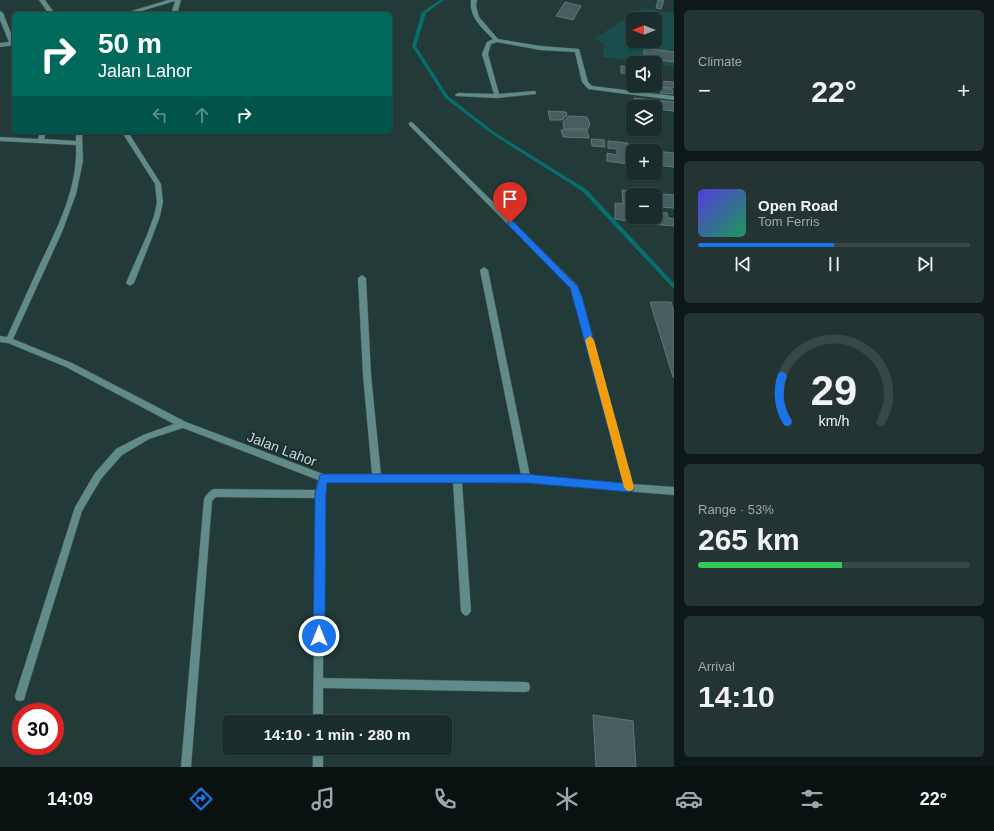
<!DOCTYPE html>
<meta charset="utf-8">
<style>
:root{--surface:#1a2c2b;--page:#233433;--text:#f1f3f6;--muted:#9fa7a9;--line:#384847;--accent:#1a73e8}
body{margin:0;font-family:Helvetica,sans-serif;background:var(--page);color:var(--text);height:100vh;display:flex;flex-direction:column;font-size:15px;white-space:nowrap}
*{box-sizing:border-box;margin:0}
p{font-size:13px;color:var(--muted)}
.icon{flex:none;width:22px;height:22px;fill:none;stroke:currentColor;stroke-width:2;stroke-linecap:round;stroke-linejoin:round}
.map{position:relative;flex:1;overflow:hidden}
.details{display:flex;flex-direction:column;gap:10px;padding:10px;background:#0e1818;width:320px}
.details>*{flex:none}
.top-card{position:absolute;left:12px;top:12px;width:380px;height:122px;border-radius:6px;box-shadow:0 1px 3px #0004,0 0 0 1px var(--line);background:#00695c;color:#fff;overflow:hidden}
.needle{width:26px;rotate:270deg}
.buttons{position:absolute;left:626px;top:12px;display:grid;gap:8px}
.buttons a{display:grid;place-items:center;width:36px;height:36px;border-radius:6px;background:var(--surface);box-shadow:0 1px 3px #0004,0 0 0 1px var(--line);font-size:20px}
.speed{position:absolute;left:12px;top:703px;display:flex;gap:8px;font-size:20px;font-weight:700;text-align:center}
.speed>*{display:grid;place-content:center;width:52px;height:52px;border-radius:50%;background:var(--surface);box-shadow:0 1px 3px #0004,0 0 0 1px var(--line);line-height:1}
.speed .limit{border:6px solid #d22;background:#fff;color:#111}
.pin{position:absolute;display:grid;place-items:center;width:34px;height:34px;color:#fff;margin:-41px -17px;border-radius:50% 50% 50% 0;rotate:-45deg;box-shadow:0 0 4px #0007}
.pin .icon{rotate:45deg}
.me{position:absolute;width:44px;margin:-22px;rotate:0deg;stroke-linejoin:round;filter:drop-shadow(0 0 3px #0008)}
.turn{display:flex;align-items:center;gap:14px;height:84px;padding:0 20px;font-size:18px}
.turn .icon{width:52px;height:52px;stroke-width:2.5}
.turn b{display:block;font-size:28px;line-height:34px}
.lanes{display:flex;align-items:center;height:38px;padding:0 20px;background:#0003;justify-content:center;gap:20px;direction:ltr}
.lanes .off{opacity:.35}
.big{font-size:30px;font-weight:700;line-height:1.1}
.details .widget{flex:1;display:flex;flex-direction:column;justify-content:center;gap:6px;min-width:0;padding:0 14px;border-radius:6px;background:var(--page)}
.details .dial{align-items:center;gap:0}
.dial svg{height:104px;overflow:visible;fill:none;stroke:var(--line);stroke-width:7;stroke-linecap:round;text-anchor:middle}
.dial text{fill:var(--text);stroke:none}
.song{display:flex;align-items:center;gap:12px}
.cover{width:48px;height:48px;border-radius:6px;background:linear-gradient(135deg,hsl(250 70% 55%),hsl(150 70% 35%))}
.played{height:4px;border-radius:2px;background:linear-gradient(90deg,var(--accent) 50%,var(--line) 50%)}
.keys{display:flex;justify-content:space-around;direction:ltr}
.heat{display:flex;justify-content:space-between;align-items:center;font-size:22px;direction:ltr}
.charge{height:6px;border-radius:3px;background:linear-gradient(90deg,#34c759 53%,var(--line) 0)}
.trip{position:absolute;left:222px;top:715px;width:230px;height:40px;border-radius:6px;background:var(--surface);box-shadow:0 1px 3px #0004,0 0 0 1px var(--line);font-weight:700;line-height:40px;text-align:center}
.tabs{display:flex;height:64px;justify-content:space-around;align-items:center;background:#0a1211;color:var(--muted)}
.tabs .icon{width:28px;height:28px}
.tabs .selected{color:var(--accent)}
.tabs b{font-size:18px;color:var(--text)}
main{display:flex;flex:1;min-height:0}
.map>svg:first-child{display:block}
.green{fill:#184e4c;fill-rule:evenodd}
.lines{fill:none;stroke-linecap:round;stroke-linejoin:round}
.stream{fill:#076e6b;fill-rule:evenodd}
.building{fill:#465f5e;stroke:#5e7876}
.street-casing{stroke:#405755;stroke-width:1}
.street{fill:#618b88;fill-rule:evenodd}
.route{fill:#1a73e8;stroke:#114b97}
.slow{fill:#f59e0b}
.labels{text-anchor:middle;stroke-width:4;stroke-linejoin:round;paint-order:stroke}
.street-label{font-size:14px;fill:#c9d7d6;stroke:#18302f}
</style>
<main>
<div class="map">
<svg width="674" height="767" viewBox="0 0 674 767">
<rect width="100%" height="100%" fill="#223b39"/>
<!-- green -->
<path class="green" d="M643,8l29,5 2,2v52l-19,-3v-1l-52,-6 1,-13 -9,-6zM633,19h22v22h-22z"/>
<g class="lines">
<!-- stream -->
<path class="stream" d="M440,0h4l-18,13 -10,33 32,50 46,36 92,57 88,94v5l-2,-1 -90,-96 -90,-57 -47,-36 -33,-52 10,-34z"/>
</g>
<!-- building -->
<g class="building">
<path d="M658,0h6l-3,9 -5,-1z"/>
<path d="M565,2l16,4 -8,14 -17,-4z"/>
<path d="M644,48l30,4v10l-30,-4z"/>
<path d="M621,66l12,1v7l-12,-1z"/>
<path d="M626,74l7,1v10l19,1 -5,5 -20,-3z"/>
<path d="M660,81l14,1v6l-14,-1z"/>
<path d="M660,87l12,2 1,5 -13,-1z"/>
<path d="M634,98l40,4v9l-19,-2v-2h-20z"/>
<path d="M548,111l18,1 1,4 -3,1 -1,3h-13z"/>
<path d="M569,116l18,1 3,7 -2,5h-24l-1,-7z"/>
<path d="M561,130h26l2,8 -26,-1z"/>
<path d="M591,139l13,1 1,7 -13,-1z"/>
<path d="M608,141l20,2v21l-21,-3v-8l10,2v-6l-9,-1z"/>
<path d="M629,148l12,2v1h-8v6h-3z"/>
<path d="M655,151l19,2v14l-19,-2z"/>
<path d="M622,190l52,5v13l-19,-1v-12h-22v9l-10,-1z"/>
<path d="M615,203l18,2v12h13v7l-31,-5z"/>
<path d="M655,212l12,1 1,5 6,1v7l-23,-2v-7h4z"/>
<path d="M650,302h21l3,10v65h-1z"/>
<path d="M593,715l40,6 3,46h-40z"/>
</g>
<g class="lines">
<!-- street casing -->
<g class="street-casing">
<g id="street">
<path d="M39,0h6l10,14h-6z"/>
<path d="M168,0h13l-4,14h-6l4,-13 -44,13h-9z"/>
<path d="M471,0h6l-1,6 3,11 19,22 42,7 39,3 9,33 4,4 82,10v4l-86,-11 -6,-7 -7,-30 -35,-2 -43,-8 -6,2 -3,10 11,40 35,-3 2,1v2l-39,4 -41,-2 -1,-1 3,-2 36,1 -12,-40 5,-12 6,-3c-11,-11 -24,-22 -22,-39z"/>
<path d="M0,11l3,2 11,28v4l-14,2v-4l9,-1 -9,-22z"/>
<path d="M411,122l2,1 164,162 5,12 50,187 42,3v8l-148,-12 -64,-1 9,129 -2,3 -3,2 -3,-2 -2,-3 -8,-129h-126l-3,12 -1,184 202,4 4,1 1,4 -1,4 -4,1 -202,-4v34h-10l3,-224 -100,-1 -4,4 -21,266h-10l23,-268c2,-4 5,-8 10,-10l102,1 2,-10 -135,-52 -34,11 -27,16 -21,24 -19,32 -57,185 -1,4 -4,1 -4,-1 -1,-4 60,-189 20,-34 21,-24 27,-14 31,-11 -108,-57 -58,-24 -8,-1v-6l7,1c11,-24 22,-49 33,-73 18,-37 38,-77 36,-119l-76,-4v-4l38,2 2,-7h6l-2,7 32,2v-9h6l1,29 -7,33 -14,38 -49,107 59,24 114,59 137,52h49l-9,-99 -5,-97 4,-3 4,3 5,97 10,100h140l-41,-205 4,-3 4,3 42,206 93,7 -49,-186 -3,-9 -162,-163v-2z"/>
<path d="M122,132h6l33,52 2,18 -3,14 -7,19 -19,48 -4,3 -4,-3 21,-48 7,-19 3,-14 -2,-18z"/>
<rect x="313" y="748" width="10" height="19"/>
</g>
</g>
<!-- street -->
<use href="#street" class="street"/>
</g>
<!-- route -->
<path class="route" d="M510,220l3,1 65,66 4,10 52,191 -1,3 -3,1 -104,-9h-199l-1,11 -1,142 -2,4 -4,1 -4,-1 -2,-4 2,-142 5,-19 3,-1h203l97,9 -53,-195 -62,-63v-4z"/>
<!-- slow -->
<path class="slow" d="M590,336l4,4 40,147 -1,3 -4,1 -3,-1 -2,-3 -39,-147z"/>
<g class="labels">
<!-- street labels -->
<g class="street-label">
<text transform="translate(282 449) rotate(21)" y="5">Jalan Lahor</text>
</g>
</g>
</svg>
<div class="buttons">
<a><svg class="needle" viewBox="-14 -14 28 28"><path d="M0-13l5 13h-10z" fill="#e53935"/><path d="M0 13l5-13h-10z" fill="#9fa7a9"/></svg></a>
<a><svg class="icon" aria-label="sound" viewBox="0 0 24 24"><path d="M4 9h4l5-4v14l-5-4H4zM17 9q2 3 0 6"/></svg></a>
<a><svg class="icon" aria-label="layers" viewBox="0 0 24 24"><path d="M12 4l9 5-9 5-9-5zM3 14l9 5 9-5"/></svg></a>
<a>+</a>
<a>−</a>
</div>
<div class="speed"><div class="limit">30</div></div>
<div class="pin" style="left:510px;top:223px;background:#d93025"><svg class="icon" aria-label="arrive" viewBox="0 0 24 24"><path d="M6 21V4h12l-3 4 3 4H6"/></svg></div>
<svg class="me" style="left:319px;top:636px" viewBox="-20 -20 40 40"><circle r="17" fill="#1a73e8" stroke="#fff" stroke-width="3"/><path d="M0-11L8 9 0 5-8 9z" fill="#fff"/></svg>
<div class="trip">14:10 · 1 min · 280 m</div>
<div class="top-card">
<div class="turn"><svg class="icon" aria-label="right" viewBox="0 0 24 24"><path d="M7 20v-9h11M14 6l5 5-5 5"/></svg><div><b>50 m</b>Jalan Lahor</div></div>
<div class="lanes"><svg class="icon off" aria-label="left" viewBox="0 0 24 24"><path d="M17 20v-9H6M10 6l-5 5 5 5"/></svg><svg class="icon off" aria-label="ahead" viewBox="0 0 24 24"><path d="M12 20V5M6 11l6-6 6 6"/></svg><svg class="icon" aria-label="right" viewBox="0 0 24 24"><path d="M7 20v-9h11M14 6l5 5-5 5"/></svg></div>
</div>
</div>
<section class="details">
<div class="widget"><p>Climate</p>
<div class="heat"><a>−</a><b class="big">22°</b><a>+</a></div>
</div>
<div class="widget">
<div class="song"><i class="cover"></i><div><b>Open Road</b><p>Tom Ferris</p></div></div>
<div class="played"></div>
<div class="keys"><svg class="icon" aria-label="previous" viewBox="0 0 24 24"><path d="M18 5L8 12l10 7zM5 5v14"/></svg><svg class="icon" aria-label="pause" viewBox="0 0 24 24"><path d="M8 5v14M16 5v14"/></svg><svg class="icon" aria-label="next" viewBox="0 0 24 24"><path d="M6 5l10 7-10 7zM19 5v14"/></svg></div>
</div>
<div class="widget dial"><svg viewBox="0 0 100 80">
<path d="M14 69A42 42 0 1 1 86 69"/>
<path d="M14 69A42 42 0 0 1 10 34" stroke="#1a73e8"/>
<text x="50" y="56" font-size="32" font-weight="700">29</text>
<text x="50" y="72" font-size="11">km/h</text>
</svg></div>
<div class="widget"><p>Range · 53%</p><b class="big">265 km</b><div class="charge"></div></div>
<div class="widget"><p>Arrival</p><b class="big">14:10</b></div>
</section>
</main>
<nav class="tabs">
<b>14:09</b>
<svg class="icon selected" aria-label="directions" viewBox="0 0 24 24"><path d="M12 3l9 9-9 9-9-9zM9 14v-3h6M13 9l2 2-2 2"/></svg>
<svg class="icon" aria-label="music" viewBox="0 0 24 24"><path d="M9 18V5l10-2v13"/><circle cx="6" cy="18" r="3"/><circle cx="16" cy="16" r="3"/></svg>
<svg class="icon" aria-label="phone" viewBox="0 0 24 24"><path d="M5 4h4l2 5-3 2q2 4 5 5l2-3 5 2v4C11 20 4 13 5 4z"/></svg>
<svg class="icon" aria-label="climate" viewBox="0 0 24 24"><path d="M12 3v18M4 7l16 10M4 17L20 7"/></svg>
<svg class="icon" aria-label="car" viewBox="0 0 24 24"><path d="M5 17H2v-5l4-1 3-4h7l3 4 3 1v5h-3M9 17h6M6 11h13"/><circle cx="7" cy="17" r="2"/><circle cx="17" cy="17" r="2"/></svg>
<svg class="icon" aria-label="filters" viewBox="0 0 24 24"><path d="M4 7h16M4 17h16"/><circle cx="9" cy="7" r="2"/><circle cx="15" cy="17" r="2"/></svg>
<b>22°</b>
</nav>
